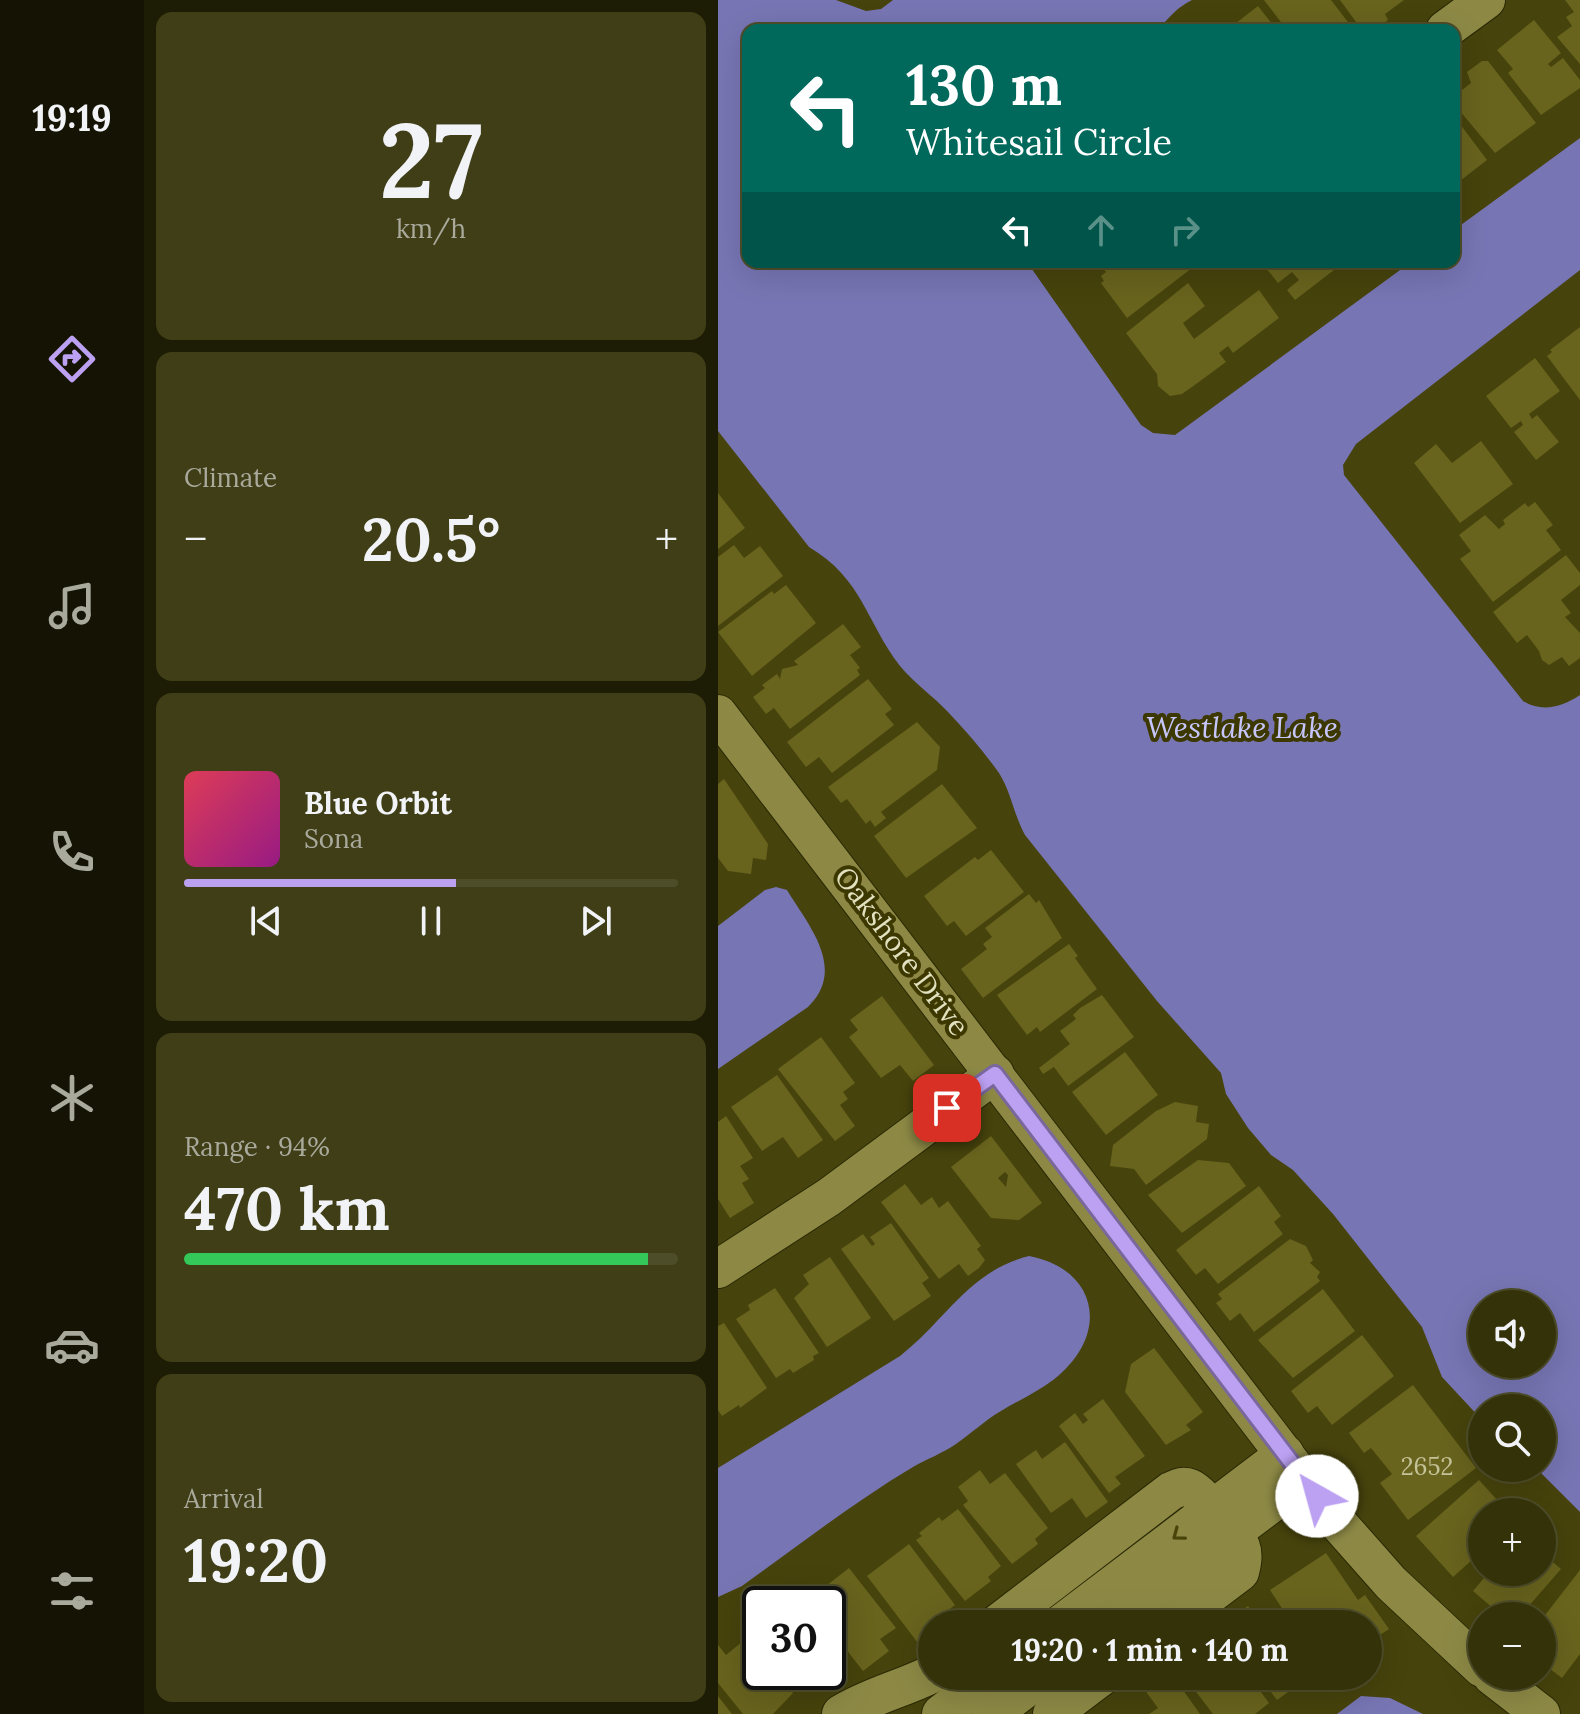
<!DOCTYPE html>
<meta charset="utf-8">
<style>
:root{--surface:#343209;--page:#3f3e17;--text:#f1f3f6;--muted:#a9aa9c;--line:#4e4d2a;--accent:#bca0f2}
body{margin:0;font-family:Lora,serif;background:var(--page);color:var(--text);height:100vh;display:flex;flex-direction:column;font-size:30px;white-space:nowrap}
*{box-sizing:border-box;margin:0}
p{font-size:26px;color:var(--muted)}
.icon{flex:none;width:44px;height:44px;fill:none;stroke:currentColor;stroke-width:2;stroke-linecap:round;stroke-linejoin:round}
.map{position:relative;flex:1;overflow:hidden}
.panel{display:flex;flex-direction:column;gap:12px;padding:12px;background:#1d1c05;width:574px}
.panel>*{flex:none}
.guide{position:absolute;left:24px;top:24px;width:718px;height:244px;border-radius:16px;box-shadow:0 8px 32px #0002,0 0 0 2px var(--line);background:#00695c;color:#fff;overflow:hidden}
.buttons{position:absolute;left:750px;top:1290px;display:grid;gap:16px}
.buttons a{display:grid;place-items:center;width:88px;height:88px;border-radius:50%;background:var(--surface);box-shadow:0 8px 32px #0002,0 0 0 2px var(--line);font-size:40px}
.speed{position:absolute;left:24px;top:1586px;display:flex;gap:16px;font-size:40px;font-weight:700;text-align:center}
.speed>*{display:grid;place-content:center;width:104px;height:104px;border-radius:50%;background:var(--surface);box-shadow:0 8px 32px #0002,0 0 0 2px var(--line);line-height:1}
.speed .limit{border:4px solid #111;border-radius:12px;background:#fff;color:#111}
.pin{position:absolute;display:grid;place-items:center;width:68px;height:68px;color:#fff;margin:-34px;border-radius:16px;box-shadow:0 4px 12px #0006}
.me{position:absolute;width:88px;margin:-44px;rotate:322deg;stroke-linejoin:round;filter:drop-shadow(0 0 6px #0008)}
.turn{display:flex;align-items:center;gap:28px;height:168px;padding:0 32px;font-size:36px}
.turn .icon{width:104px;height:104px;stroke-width:2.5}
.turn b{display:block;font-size:56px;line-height:68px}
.lanes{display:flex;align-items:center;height:76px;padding:0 32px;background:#0003;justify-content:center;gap:40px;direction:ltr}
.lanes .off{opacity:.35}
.big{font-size:60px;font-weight:700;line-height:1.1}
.panel .tile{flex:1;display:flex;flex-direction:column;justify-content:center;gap:12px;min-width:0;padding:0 28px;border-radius:16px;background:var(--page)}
.panel .dial{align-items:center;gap:0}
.dial b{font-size:104px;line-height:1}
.song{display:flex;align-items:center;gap:24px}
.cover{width:96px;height:96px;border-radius:12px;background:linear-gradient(135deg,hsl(350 70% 55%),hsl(310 70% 35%))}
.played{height:8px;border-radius:4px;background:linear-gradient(90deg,var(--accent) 55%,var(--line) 55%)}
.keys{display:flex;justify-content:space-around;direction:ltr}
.heat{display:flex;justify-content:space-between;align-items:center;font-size:44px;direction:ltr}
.charge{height:12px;border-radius:6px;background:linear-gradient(90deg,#34c759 94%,var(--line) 0)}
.trip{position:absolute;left:200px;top:1610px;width:464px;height:80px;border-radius:40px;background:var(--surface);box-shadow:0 8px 32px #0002,0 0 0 2px var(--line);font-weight:700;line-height:80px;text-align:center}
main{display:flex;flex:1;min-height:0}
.tabs{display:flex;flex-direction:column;width:144px;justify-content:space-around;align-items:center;background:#151404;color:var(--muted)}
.tabs .icon{width:56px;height:56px}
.tabs .on{color:var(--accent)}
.tabs b{font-size:36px;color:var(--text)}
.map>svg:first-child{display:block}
.water{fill:#7775b3;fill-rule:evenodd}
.building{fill:#68631d;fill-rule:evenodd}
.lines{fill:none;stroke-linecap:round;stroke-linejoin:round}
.minor-casing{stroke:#2b2904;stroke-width:40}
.minor{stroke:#8d8945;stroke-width:38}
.oneway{stroke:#48440a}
.route-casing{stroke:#7a689d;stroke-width:20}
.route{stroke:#bca0f2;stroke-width:14}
.labels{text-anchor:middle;stroke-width:8;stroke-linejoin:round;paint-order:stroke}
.number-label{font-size:24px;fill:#c4c297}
.street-label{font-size:28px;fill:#e3e2c0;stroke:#3c3800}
.water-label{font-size:30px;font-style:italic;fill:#c6c6fc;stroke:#3c3800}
</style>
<main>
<nav class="tabs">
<b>19:19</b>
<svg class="icon on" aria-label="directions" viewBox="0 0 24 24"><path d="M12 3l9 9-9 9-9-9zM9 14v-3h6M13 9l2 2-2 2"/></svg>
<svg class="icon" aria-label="music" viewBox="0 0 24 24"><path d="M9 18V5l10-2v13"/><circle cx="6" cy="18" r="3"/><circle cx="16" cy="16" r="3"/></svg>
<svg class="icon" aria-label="phone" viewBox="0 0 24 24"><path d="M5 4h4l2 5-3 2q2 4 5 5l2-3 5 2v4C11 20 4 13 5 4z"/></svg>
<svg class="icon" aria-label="climate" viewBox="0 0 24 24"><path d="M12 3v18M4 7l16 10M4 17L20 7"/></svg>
<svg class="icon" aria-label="car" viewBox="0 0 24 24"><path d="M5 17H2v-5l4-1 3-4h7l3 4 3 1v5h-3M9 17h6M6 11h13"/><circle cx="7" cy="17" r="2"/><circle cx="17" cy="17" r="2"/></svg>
<svg class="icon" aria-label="filters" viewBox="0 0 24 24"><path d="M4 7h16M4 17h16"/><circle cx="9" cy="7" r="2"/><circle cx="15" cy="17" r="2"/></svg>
</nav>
<section class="panel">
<div class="tile dial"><b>27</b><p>km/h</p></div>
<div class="tile"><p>Climate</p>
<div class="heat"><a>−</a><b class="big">20.5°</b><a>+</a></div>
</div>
<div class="tile">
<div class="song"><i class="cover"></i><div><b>Blue Orbit</b><p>Sona</p></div></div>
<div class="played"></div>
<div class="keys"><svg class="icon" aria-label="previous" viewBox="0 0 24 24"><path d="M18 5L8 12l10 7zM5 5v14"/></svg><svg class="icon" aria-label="pause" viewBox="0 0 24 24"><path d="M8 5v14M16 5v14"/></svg><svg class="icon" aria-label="next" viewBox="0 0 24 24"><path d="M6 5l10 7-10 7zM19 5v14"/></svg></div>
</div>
<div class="tile"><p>Range · 94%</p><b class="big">470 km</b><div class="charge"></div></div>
<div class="tile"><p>Arrival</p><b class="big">19:20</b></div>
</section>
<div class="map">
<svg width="862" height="1714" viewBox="0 0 862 1714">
<rect width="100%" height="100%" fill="#46430c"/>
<!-- water -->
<g class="water">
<path d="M0,0h118l30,11 15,-2 12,-9h299c-21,11 -21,19 -37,30h-407v232h279l114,163 12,8 22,2 236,-173h43v-32l126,-92v132l-224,174 -13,21 1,10 179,226c19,12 39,6 57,-6v817l-44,-44h6v-60h-60v12l-40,-43 -20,-50 -89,-113 -40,-44 -22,-15 -23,-27 -22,-34 -5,-21 -64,-72 -132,-166c-11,-20 -14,-43 -26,-62 -15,-21 -33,-42 -51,-61 -15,-16 -33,-28 -48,-46 -34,-44 -37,-87 -91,-119l-91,-116zM764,1304h60v60h-60z"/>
<path d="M58,887l11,3c22,36 60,79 21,117l-90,62v-143l47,-36z"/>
<path d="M311,1256c68,13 81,76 29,120 -16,14 -39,24 -57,35 -17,10 -29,22 -45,33 -13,9 -29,15 -43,23 -59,35 -115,79 -171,119l-24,11v-129l182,-112c46,-36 69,-85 129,-100z"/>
<path d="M643,1696l29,2 33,16h-86z"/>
</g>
<!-- building -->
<g class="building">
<path d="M546,0h67l23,30h-67z"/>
<path d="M622,0h64l-19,14 3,6 -14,10h-12z"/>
<path d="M847,0h15v64l-23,-27 15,-11 -6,-9 8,-5z"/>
<path d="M540,6l19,24h-44l-2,-3z"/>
<path d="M816,20l27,33 -13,11 3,3 12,-9 17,22v8l-39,27 -33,-42 5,-4 -16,-19z"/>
<path d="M764,61h6l48,62 -41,30 -41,-49 6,-7 -3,-3 14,-11 -4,-11z"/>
<path d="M736,116l33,44 -31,24 -2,-2z"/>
<path d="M380,262h89l5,6 -65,50 -26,-35 3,-2 -3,-5 5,-4z"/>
<path d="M543,262h67l6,8 -39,30 -8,-10 12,-10 -7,-8 -14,11z"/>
<path d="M470,283l17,23 -22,17 11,16 65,-49 20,28 -46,35 -5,-7 -9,7 7,9 -34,25 -10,7 -12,2 -12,-10 -1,-12 -31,-41z"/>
<path d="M862,327v73l-33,-44 5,-4 -2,-2z"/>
<path d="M817,358l25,33 -31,23 3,5 5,-4 22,27 -23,18 -22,-28 9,-7 -2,-4 -10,7 -25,-32z"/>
<path d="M763,441l32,43 -53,39 -46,-60 22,-19 16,19z"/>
<path d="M0,493l27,35 -27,21z"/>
<path d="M817,502l18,23 -7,5 15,20 -68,52 -33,-43 11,-8 -12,-16 26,-20 14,14 6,-5 -2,-4 22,-17 3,4z"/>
<path d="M16,545l10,13 16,-12 23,30 -65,50v-69z"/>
<path d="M848,555l14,18v12l-19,15 10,13 -6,4 15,16v25l-11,8 -7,-9 -13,8 -7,-5 -3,-9 -12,-16 -10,8 -24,-31z"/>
<path d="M68,585l30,38 -64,53 -34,-44 54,-41 2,3z"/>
<path d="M125,624l18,23 -11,8 10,13 -3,2 3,5 -70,54 -16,-21 -8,6 -13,-17 12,-9 -3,-3 15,-11 3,5 2,-10 16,-4 -4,-4z"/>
<path d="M150,679l24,30 -7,5 9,11 -62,48 -13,-16 -13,10 -19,-25z"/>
<path d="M199,722l23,25 -3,23 -56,42 5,6 -11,9 -5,-7 -4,4 -19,-25 -6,4 -13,-16z"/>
<path d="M6,779l44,65 -2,16 -13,-2 -2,16 -23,-3 -10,-13v-74z"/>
<path d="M224,784l35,44 -71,50 -32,-42z"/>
<path d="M273,850l33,42 -58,44 -12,-15 -7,5 -23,-30 51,-39 3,3z"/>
<path d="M311,894l7,9 3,-3 23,38 -79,60 -22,-29 26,-20 -4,-5 9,-7 -7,-9z"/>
<path d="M351,944l9,12 -3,2 22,31 -57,43 -3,-5 -10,8 -30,-40z"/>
<path d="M384,995l32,42 -66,49 -14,-19 -11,7 -4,-6 31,-24 -10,-13 16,-12 -3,-4 7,-7z"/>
<path d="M164,996l52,69 -21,16 -13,-16 -19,13 -32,-41 9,-7 -8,-10z"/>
<path d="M103,1037l34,46 -12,9 5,7 -8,6 15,21 -20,15 -57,-72z"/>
<path d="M407,1052l33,43 -52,40 -34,-43z"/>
<path d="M59,1075l46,65 -25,18 -15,-21 -21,14 -31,-44z"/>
<path d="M457,1102l23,4 -2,16 13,2 -2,15 -61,46 -12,-16 -24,-3 3,-21 43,-34z"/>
<path d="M8,1116l27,42 -13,8 9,13 -7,4 12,20 -24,15 -12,-19v-77z"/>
<path d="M273,1136l51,67 -23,17 -28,-2 -40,-51zM287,1172l3,3 -2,12 -8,-9z"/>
<path d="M480,1160l31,3 17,23 -64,47 -34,-38z"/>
<path d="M187,1184l16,21 11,-8 7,11 9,-7 33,45 -4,3 8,11 -6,8 -11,8 -9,-12 -20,15 -58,-77z"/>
<path d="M541,1186l22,30 -7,6 9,12 -65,50 -13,-16 -9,7 -20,-25z"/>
<path d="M173,1223l38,55 -7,5 9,13 -37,25 -53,-72 22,-15 9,12 3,-2 -5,-7z"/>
<path d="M572,1239l16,7 7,14 -3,3 10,9 -3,5 3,4 -66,51 -14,-19 -10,8 -14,-18 6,-4 -4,-5z"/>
<path d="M112,1257l41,61 -44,29 -33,-49 15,-14 -6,-9z"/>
<path d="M57,1288l44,65 -6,3 1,4 -21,13 -3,-4 -14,9 -40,-59 14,-9 -2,-5z"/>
<path d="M605,1289l32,42 -62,47 -35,-38z"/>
<path d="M6,1323l43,65 -27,20 -1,-3 -17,11 -4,-6v-84z"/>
<path d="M644,1335l32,41 -62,49 -15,-19 -9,7 -17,-22z"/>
<path d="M436,1348l49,64 -17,13 5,5 -25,15 -41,-53 6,-28z"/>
<path d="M695,1385l63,83 -68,52 -28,-37 12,-9 -21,-26 -7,5 -15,-20z"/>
<path d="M385,1399l42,57 -30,21 6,7 -12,9 -50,-67 16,-13 8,11 5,-4 -5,-6z"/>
<path d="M347,1442l43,60 -22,16 -14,-20 -21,15 -35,-49 20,-14 6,9z"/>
<path d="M262,1470l10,14 15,-11 43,55 -13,11 3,5 -26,20 -49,-59 5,-4 -10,-14z"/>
<path d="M761,1480l29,32h-26v39l-29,26 -37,-41z"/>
<path d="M240,1509l43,57 -13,11 3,4 -26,20 -49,-61 6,-4 -3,-3 20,-16 3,4z"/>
<path d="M191,1544l46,61 -15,12 5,7h-13v20l-8,7 -57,-75z"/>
<path d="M608,1553l32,47 7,-5 24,34 -21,14v-19h-49l-10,-15 -18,13 -21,-32z"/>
<path d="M824,1553l19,16 -41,47h-18l-29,-25 16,-19h53z"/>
<path d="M131,1568l47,60 -16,11 9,12 -26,20 -35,-45v-22h-17l-3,-4z"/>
<path d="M862,1570v84l-18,24 -20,-15v-8l13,-16 -13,-10v-10z"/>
<path d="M530,1606l10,14 16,-12 11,16h-61z"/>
<path d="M30,1637l12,15v20h16l17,21 -20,21h-30l-25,-31v-38l8,10z"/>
<path d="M110,1640l13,17 -13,11z"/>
<path d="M76,1672h32l2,2 -20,16z"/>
<path d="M444,1676h11l27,38h-51l9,-6 -14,-19z"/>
<path d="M466,1676h65l20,27 -14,11h-42z"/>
<path d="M541,1676h51l-33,24z"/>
<path d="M0,1696l14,18h-14z"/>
</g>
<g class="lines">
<!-- minor casing -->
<g class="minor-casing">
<g id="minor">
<path d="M727,30l41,-30"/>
<path d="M0,714l612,800 61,69 91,85"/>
<path d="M0,1269l111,-72 166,-123"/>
<path d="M279,1624l174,-133c7,-3 11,-6 19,-3 11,4 45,46 51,59 3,8 1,17 -1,25l-69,52"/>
<path d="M343,1624l224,-170"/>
<path d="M393,1624l193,-145"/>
<path d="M774,1676l49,38"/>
<path d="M123,1714c29,-18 61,-25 91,-40"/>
<path d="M223,1714l50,-38"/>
<path d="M274,1714l50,-38"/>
<path d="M334,1714l50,-38"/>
</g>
</g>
<!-- minor -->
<use href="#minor" class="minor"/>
</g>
<!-- one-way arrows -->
<defs><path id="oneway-chevron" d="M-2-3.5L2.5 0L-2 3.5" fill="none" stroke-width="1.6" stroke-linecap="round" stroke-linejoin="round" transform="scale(2)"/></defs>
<use class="oneway" href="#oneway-chevron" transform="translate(460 1535) rotate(143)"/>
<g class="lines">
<!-- route casing -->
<g class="route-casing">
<path id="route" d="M229,1108l48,-34 322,422"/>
</g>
<!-- route -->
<use href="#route" class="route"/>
</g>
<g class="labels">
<!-- number labels -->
<g class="number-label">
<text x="709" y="1475">2652</text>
</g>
<!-- street labels -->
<g class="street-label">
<text transform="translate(184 951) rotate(53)" y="10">Oakshore Drive</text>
</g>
<!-- water labels -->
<g class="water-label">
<text x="524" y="738">Westlake Lake</text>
</g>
</g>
</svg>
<div class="buttons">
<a><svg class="icon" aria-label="sound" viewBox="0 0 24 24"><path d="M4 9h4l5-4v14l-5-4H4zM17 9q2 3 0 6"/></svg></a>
<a><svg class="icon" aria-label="search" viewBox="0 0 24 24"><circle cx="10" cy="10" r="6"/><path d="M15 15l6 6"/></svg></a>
<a>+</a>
<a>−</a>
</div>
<div class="speed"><div class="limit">30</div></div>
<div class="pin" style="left:229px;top:1108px;background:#d93025"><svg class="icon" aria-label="arrive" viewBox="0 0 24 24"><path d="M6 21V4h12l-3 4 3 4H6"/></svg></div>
<svg class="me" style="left:599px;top:1496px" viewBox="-20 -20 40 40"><circle r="19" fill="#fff"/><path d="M0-13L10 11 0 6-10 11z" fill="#bca0f2"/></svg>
<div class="trip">19:20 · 1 min · 140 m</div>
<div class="guide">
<div class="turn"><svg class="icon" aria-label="left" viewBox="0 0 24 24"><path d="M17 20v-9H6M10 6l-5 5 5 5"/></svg><div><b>130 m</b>Whitesail Circle</div></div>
<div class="lanes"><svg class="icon" aria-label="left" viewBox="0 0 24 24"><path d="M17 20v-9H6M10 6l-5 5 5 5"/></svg><svg class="icon off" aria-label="ahead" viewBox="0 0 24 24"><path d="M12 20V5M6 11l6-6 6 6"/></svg><svg class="icon off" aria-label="right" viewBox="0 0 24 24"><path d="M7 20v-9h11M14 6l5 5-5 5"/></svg></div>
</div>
</div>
</main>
